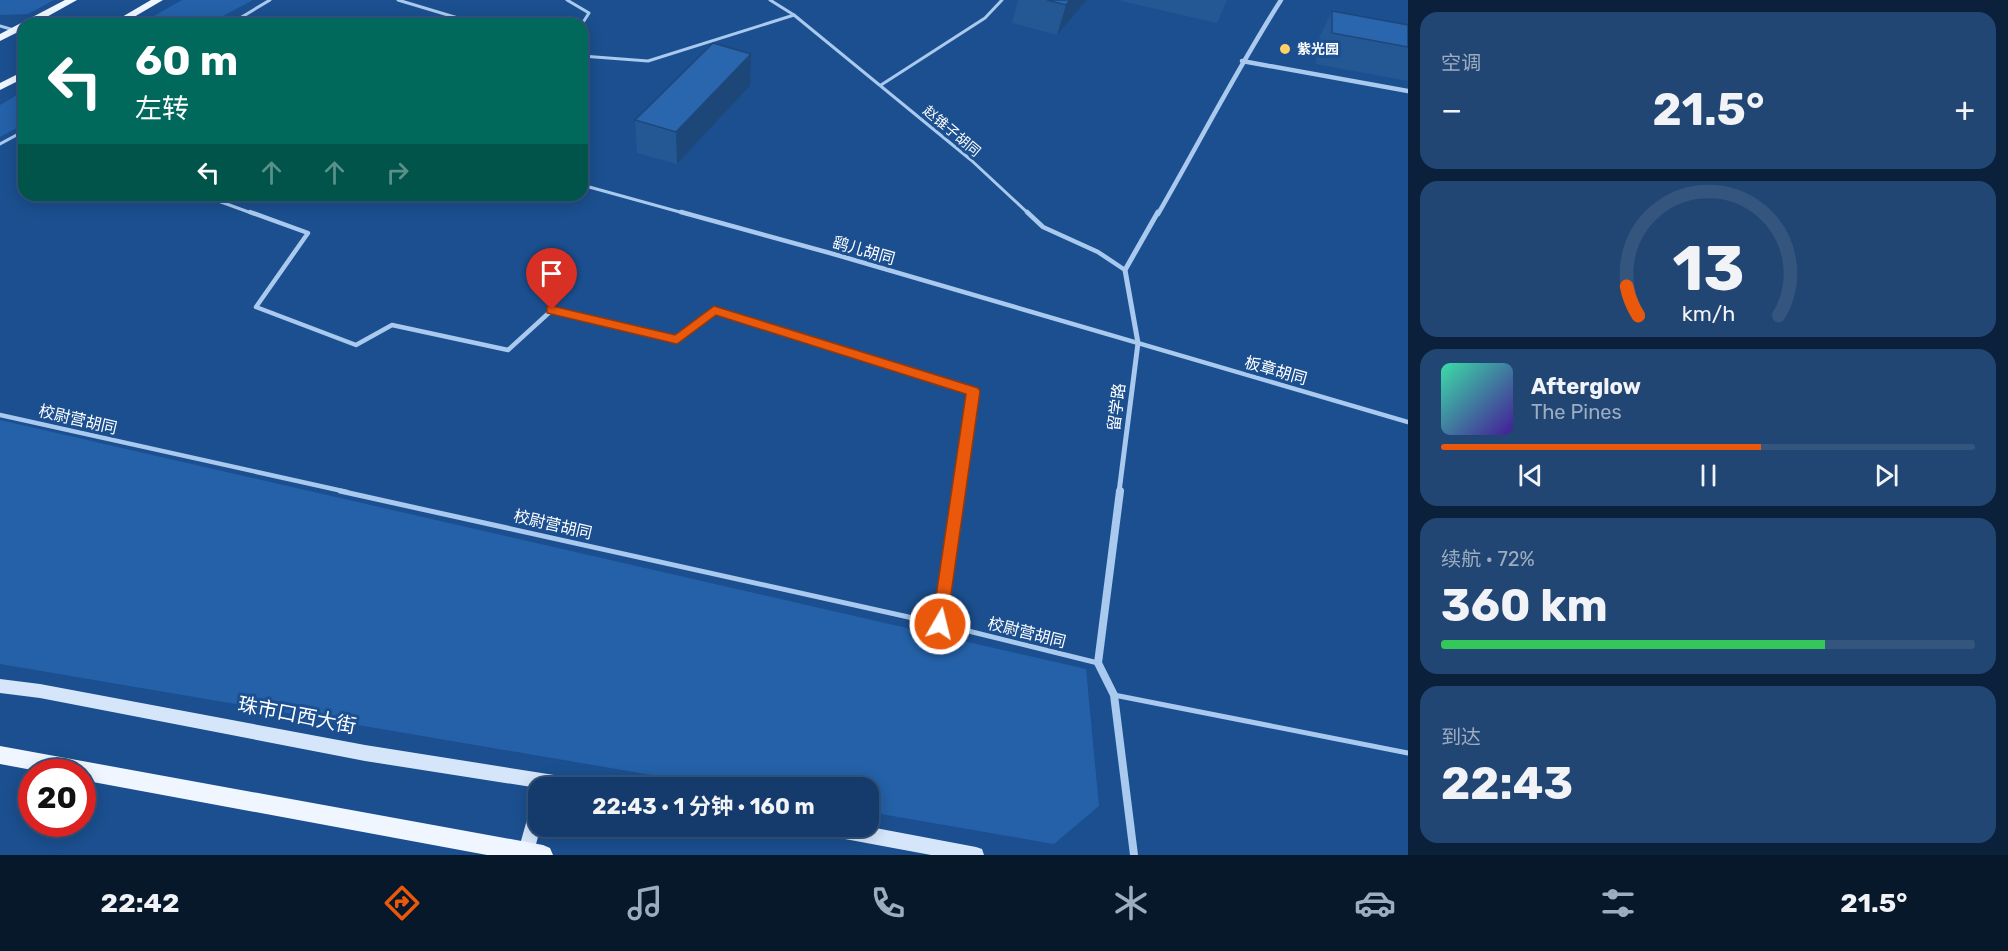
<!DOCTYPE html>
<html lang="zh">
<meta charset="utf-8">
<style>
:root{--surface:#143b6b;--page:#214673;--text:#f1f3f6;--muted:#9dadc1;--line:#33557e;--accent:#ea580c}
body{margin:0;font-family:Rubik,"Noto Sans SC",sans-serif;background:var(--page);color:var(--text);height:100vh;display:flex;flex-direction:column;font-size:22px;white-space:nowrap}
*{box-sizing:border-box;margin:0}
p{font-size:20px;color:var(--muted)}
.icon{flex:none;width:33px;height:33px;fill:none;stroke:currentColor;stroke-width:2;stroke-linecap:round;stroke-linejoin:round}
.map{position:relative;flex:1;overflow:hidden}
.sheet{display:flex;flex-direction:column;gap:12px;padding:12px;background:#0b203b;width:600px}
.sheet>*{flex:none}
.top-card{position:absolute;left:18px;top:18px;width:570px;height:183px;border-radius:18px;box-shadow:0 3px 15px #0003,0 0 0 2px var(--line);background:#00695c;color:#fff;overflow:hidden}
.speed{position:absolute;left:18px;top:759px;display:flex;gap:12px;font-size:30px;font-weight:700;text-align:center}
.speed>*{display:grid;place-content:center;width:78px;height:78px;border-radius:50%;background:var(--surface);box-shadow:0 3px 15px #0003,0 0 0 2px var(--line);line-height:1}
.speed .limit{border:9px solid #d22;background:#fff;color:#111}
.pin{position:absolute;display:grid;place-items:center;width:51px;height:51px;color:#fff;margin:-62px -26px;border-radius:50% 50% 50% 0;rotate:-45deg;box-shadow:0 0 6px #0007}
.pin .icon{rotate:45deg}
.me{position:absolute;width:66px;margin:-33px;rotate:8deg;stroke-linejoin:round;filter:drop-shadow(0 0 4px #0008)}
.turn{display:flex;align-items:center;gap:21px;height:126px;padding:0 18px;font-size:27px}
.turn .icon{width:78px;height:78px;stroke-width:2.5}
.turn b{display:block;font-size:42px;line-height:51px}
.lanes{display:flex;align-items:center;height:57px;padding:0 18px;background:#0003;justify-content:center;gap:30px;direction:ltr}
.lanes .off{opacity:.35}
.big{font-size:45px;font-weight:700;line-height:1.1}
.sheet .card{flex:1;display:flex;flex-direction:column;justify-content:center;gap:9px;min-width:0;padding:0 21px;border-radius:18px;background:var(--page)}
.sheet .dial{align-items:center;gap:0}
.dial svg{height:156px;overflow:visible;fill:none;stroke:var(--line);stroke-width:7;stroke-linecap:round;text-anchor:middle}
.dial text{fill:var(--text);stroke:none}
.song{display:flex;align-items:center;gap:18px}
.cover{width:72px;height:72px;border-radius:9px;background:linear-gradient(135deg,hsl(160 70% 55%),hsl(260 70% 35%))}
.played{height:6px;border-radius:3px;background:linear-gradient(90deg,var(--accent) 60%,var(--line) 60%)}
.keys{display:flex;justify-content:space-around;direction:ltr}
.heat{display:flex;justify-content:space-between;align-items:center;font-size:33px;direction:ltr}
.charge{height:9px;border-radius:4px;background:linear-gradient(90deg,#34c759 72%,var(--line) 0)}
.trip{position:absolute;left:528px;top:777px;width:351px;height:60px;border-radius:18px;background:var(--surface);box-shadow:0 3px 15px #0003,0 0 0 2px var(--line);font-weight:700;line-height:60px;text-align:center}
.menu{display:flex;height:96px;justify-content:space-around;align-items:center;background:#08182b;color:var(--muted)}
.menu .icon{width:42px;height:42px}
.menu .on{color:var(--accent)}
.menu b{font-size:27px;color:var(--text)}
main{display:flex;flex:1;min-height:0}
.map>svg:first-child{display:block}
.green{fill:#2461a8}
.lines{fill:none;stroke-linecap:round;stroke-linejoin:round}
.lane-far2{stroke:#a9c9ee;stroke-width:3}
.lane-far1{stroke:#a9c9ee;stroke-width:4.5}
.lane{stroke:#a9c9ee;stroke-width:5}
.street-far2{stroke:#a9c9ee;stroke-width:4.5}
.street-far1{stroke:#a9c9ee;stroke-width:5}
.street{stroke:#a9c9ee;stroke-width:8}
.secondary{fill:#d6e6fa;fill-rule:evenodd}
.primary{fill:#f0f6ff;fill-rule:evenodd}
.wall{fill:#245895}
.shaded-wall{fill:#1d4779}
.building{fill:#2a66ad;stroke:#1d4779;stroke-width:1.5}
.route{fill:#ea580c;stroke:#983908;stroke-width:1.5}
.poi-dot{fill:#ffd166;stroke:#1b4f8f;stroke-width:2}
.labels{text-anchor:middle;stroke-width:6;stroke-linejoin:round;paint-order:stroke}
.far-poi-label{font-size:14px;font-weight:bold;fill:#fff;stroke:#1b4f8f;text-anchor:start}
.far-street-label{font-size:14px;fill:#fff;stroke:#1b4f8f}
.street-label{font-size:16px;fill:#fff;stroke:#1b4f8f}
.near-street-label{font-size:20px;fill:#fff;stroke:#1b4f8f}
</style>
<main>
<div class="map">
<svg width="1408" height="855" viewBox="0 0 1408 855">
<rect width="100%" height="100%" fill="#1b4f8f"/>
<!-- green -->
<g class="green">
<path d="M0,0h54l-26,14 -28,1z"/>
<path d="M182,0h71l-45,24h-68z"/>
<path d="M24,91v33l-24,13v-32z"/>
<path d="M0,420l1086,249 13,137 -45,38 -185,-32 -1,-24 -146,-1 -722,-123z"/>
</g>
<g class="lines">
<!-- lane-far2 -->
<g class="lane-far2">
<path d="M398,0l80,24"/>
<path d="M567,0l22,13 -7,11"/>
<path d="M770,0l24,15 177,145 58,54"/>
<path d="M245,17l35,7"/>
<path d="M230,24l40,-24"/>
<path d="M0,26l24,7"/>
<path d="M582,56l66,5 146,-46"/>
<path d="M881,85l104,-67 17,-18"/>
<path d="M0,144l24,-13"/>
<path d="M582,185l105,29"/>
<path d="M202,195l52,19"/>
</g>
<!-- lane-far1 -->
<g class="lane-far1">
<path d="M250,212l58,21 -52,74 100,38 36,-20 116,25 44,-40 125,30 37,-30 259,81 -14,101"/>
<path d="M681,212l156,43 571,167"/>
<path d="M1027,212l16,15 55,25 27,18"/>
<path d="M0,415l347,77"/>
</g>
<!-- lane -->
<g class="lane">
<path d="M340,491l600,133 158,39"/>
<path d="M940,624l19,-133"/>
<path d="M1114,695l294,58"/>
</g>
<!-- street-far2 -->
<g class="street-far2">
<path d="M1242,61l166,30"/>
<path d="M1158,214c41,-71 79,-145 123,-214"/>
</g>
<!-- street-far1 -->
<path class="street-far1" d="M1119,492l19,-149 -13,-73 33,-58"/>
<!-- street -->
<path class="street" d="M1120,491l-22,172 16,32 20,160"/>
<!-- secondary -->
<g class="secondary">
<path d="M0,679l40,5 325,61 221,35 6,2 2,6h-56l-173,-27 -325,-63 -40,-5z"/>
<path d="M538,801v25h3l-8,29h-16l13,-46 2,-6z"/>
<path d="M810,826h55l111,21 6,2 2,6h-53l-113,-21 -6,-2z"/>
</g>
<!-- primary -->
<g class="primary">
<path d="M65,0h12l-43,24h-10v5l-24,12v-7z"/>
<path d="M151,0h12l-41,24h-12z"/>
<path d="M24,71v7l-24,12v-7z"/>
<path d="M0,746l543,99 7,3 3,7h-66l-405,-75v-8h-39l-43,-8z"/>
</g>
</g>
<!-- wall -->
<g class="wall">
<path d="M1018,0h69l-30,35 -45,-12z"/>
<path d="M1122,0h105l-10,23 -96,-22z"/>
<path d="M1332,11l76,14v56l-92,-17 1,-22z"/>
<path d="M750,86l-73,78 -40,-11 -2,-33z"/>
</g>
<!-- shaded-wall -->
<g class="shaded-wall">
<path d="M1070,0h17l-30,35 9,-30z"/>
<path d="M751,54l-1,32 -73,78 -1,-32z"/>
</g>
<!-- building -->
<g class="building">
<path d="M1047,0h23l-4,5z"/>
<path d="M1332,11l76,14v22l-76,-14z"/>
<path d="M713,43l38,11 -75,78 -41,-12z"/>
</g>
<!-- route -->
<path class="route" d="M552,306l123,29 39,-29 264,82 2,3 -34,238 -6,2 -6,-2 -2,-5 34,-230 -250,-79 -39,29 -130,-31v-6z"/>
<!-- markers -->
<circle class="poi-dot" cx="1285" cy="49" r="6"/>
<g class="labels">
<!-- far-poi labels -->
<g class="far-poi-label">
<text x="1297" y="54">紫光园</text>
</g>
<!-- far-street labels -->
<g class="far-street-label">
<text transform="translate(952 131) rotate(40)" y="5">赵锥子胡同</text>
</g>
<!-- street labels -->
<g class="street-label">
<text transform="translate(864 250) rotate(16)" y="6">鹞儿胡同</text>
<text transform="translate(1276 370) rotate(16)" y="6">板章胡同</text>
<text transform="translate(1116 407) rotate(-83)" y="6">留学路</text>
<text transform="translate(78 419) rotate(13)" y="6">校尉营胡同</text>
<text transform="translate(553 524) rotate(13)" y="6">校尉营胡同</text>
<text transform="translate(1027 632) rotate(14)" y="6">校尉营胡同</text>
</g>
<!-- near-street labels -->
<g class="near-street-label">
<text transform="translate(297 715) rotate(11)" y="7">珠市口西大街</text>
</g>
</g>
</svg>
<div class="speed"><div class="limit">20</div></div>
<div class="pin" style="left:552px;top:310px;background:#d93025"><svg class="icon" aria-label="arrive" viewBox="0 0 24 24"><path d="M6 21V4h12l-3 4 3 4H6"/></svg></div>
<svg class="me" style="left:940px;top:624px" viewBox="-20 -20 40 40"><circle r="17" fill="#ea580c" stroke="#fff" stroke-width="3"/><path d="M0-11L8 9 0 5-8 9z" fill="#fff"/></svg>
<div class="trip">22:43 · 1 分钟 · 160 m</div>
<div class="top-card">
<div class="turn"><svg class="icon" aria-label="left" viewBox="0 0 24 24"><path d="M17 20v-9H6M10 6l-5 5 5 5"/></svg><div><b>60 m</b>左转</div></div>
<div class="lanes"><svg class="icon" aria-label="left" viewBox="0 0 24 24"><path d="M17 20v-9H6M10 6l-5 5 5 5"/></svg><svg class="icon off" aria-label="ahead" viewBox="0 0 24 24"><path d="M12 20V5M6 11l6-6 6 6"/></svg><svg class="icon off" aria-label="ahead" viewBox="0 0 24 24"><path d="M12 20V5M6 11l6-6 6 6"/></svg><svg class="icon off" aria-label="right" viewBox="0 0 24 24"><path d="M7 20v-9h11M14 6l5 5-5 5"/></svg></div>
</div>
</div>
<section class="sheet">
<div class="card"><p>空调</p>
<div class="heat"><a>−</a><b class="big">21.5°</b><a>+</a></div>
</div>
<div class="card dial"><svg viewBox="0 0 100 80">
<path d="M14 69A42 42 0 1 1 86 69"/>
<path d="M14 69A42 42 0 0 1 8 54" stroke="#ea580c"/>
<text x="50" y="56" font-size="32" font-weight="700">13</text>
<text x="50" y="72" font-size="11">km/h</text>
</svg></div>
<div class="card">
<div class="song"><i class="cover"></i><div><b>Afterglow</b><p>The Pines</p></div></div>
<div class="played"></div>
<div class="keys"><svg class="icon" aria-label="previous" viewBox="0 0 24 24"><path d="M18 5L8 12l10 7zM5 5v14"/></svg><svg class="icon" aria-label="pause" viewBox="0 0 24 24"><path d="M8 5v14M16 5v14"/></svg><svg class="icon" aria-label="next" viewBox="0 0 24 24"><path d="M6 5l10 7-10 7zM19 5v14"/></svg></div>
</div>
<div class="card"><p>续航 · 72%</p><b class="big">360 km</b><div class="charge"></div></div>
<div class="card"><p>到达</p><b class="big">22:43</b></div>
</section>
</main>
<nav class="menu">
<b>22:42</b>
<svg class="icon on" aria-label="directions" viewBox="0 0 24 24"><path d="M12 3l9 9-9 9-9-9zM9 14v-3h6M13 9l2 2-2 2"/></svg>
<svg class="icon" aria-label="music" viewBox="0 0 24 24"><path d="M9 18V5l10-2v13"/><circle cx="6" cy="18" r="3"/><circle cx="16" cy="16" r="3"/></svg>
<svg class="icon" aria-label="phone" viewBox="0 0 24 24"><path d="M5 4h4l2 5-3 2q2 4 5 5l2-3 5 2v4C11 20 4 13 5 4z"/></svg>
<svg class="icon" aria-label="climate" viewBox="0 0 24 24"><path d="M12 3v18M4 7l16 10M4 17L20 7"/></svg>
<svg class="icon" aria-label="car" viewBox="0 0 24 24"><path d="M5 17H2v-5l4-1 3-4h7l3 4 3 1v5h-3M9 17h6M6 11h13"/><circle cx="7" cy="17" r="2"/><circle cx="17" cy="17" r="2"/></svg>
<svg class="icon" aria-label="filters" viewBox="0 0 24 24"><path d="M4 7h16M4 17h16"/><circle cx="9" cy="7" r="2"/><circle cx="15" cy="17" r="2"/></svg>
<b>21.5°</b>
</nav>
